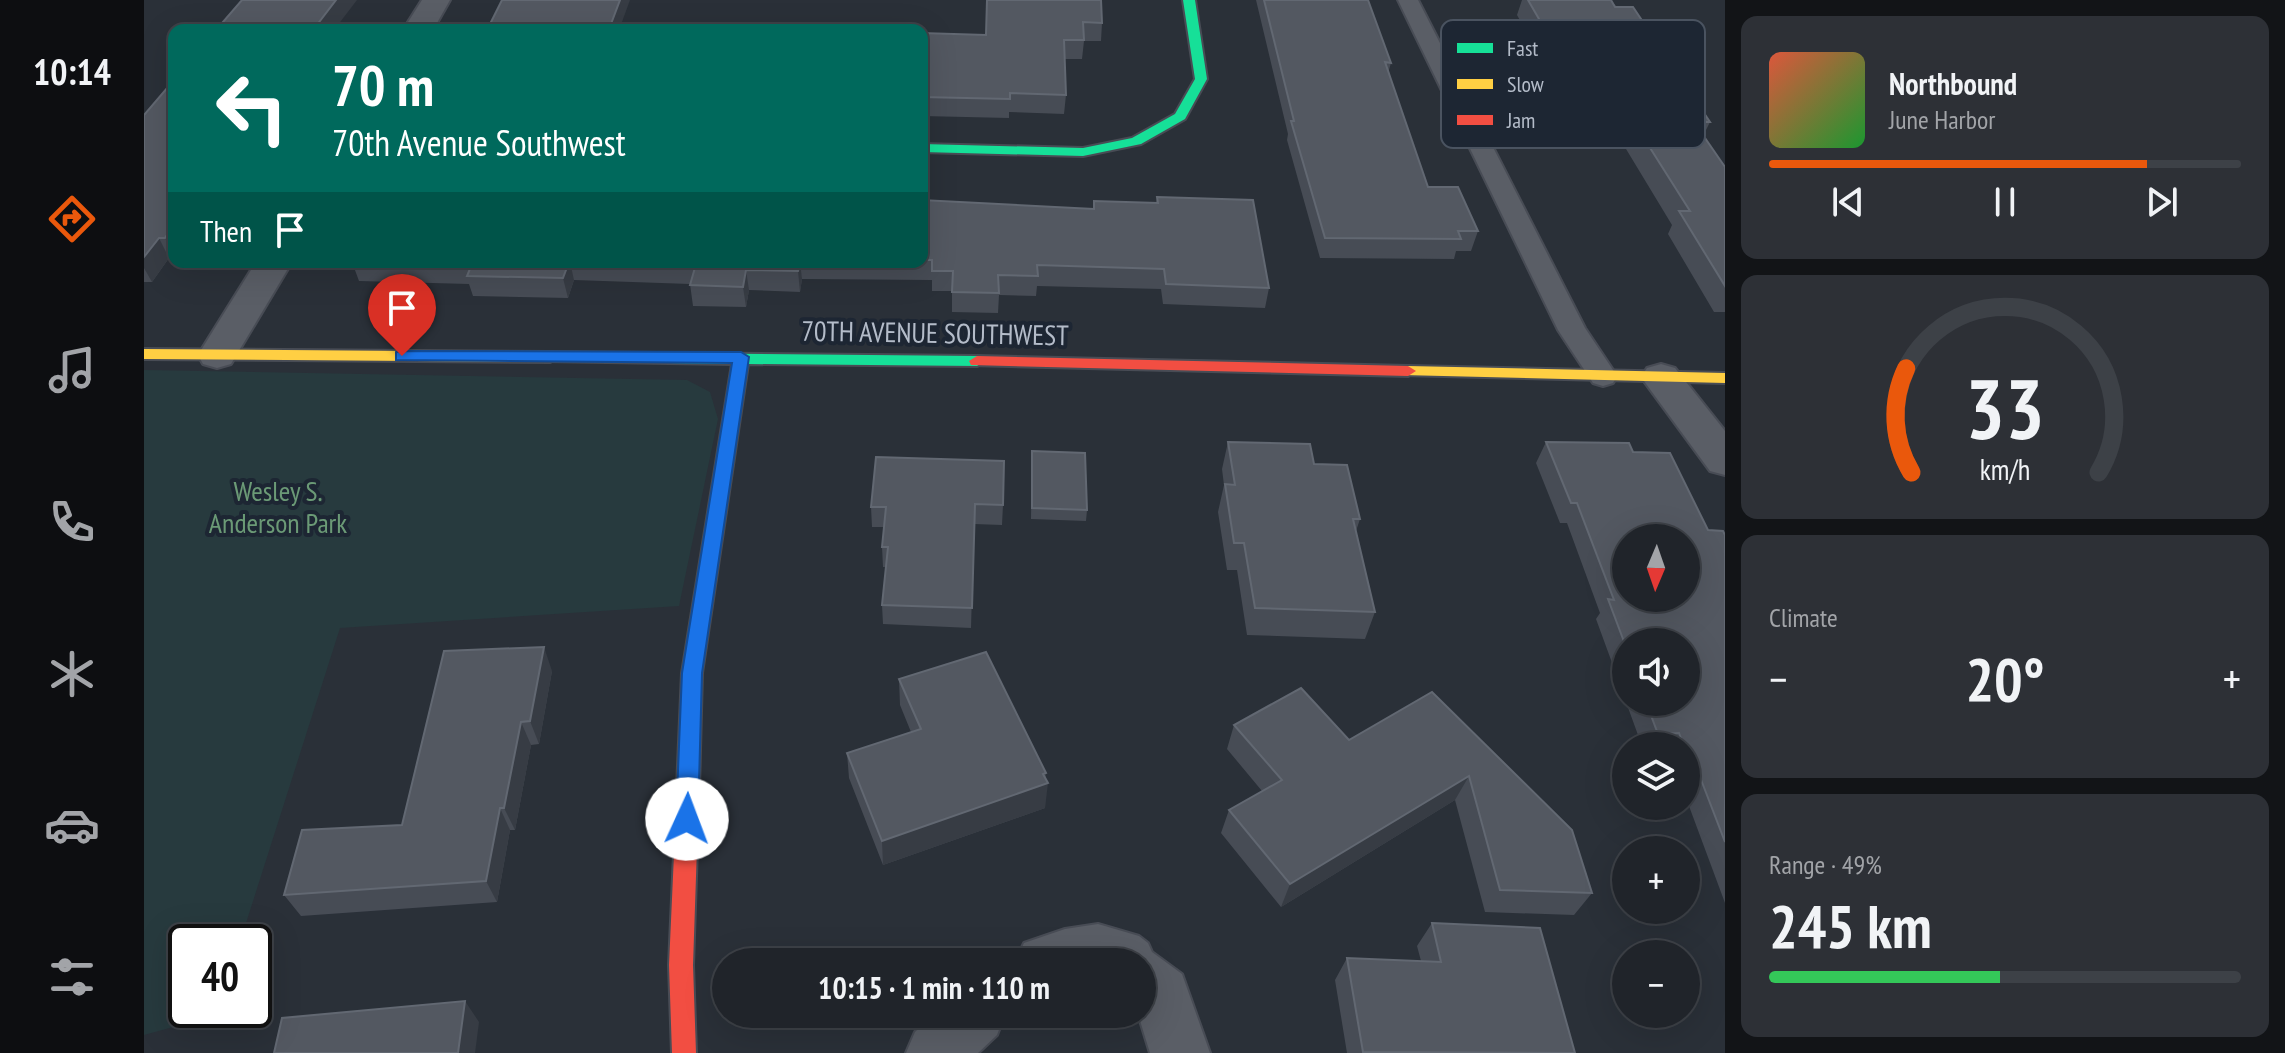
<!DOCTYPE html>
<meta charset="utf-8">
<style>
:root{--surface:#20242a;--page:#2d3036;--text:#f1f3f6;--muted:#a2a4a8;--line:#3d4147;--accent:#ea580c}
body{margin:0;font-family:"PT Sans Narrow",sans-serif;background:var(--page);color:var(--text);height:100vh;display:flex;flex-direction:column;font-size:30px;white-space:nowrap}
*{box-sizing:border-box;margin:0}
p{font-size:26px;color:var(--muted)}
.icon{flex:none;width:44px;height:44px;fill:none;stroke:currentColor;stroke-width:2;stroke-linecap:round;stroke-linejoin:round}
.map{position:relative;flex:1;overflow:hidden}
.side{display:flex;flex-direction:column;gap:16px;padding:16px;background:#121417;width:560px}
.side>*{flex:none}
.hud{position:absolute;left:24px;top:24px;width:760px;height:244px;border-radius:16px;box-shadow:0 8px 32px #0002,0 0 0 2px var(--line);background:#00695c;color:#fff;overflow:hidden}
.needle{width:52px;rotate:182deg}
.tools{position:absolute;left:1468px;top:524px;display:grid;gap:16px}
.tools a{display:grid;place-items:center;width:88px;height:88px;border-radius:50%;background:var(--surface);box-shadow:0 8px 32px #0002,0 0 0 2px var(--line);font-size:40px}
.speed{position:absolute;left:24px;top:924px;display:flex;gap:16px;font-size:40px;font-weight:700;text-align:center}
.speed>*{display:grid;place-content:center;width:104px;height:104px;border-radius:50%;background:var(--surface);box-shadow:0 8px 32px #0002,0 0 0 2px var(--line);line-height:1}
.speed .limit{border:4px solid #111;border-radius:12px;background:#fff;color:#111}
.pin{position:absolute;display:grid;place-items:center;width:68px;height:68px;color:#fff;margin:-82px -34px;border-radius:50% 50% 50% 0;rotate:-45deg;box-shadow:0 0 8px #0007}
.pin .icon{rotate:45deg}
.me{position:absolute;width:88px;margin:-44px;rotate:2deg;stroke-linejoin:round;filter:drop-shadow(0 0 6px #0008)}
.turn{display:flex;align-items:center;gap:28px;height:168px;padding:0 32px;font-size:36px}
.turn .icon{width:104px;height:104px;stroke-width:2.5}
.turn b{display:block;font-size:56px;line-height:68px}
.then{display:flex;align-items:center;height:76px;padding:0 32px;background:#0003;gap:16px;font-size:30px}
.big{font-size:60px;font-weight:600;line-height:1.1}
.side .widget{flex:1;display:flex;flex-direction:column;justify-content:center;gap:12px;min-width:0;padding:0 28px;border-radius:16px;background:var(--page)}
.side .dial{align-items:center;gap:0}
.dial svg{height:208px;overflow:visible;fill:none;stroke:var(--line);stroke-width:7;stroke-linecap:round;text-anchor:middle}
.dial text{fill:var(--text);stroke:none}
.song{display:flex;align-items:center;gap:24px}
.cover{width:96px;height:96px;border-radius:12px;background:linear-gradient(135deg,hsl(10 70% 55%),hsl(130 70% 35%))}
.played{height:8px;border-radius:4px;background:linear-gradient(90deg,var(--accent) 80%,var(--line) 80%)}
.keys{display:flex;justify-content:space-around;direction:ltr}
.heat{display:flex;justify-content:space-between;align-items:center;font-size:44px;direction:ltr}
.charge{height:12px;border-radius:6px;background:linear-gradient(90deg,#34c759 49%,var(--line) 0)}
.trip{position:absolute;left:568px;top:948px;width:444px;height:80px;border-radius:40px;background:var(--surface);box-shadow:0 8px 32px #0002,0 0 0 2px var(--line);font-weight:600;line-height:80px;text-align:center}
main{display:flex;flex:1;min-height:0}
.tab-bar{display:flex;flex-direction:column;width:144px;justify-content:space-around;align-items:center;background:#0d0e11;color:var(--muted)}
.tab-bar .icon{width:56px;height:56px}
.tab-bar .on{color:var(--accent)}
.tab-bar b{font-size:36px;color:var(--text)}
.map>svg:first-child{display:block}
.green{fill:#273a3e}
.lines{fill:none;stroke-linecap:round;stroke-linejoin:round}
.lane-casing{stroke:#484c55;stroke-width:4}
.street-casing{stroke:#484c55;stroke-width:4}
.fast-casing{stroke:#484c55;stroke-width:4}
.slow-casing{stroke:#484c55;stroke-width:4}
.jam-casing{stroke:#484c55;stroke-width:4}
.lane{fill:#5a5e66;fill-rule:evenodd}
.street{fill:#5a5e66;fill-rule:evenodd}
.fast{fill:#16e098;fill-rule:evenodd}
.slow{fill:#ffcf43;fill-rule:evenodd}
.jam{fill:#f24e42;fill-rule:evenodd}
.wall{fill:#474c55}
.shaded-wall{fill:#373c44}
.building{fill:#535861;stroke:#626872;stroke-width:2;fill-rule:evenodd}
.route{fill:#1a73e8;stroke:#114b97;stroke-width:2}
.labels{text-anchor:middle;stroke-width:8;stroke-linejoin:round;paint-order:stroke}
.street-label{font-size:28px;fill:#b4bcc9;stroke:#1d2633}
.park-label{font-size:28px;fill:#6b9a76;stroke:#1d2633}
.key{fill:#1d2633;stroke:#4a5360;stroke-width:2}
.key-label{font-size:22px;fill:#b4bcc9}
</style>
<main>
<nav class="tab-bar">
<b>10:14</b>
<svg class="icon on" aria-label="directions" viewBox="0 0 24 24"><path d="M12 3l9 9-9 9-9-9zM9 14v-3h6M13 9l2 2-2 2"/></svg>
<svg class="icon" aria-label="music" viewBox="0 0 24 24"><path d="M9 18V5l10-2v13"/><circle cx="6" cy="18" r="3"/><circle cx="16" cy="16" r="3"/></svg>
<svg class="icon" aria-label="phone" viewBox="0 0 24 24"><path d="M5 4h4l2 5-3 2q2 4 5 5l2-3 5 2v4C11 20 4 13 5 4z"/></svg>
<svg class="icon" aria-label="climate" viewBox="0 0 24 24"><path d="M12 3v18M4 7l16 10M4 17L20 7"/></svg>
<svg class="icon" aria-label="car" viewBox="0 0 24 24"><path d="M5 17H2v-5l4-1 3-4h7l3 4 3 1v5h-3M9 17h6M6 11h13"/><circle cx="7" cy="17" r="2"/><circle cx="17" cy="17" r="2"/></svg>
<svg class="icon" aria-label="filters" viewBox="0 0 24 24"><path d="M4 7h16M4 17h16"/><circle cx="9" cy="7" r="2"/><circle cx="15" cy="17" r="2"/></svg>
</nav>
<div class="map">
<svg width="1581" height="1053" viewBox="0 0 1581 1053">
<rect width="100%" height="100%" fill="#2a3038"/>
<!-- green -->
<path class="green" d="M0,370l543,10 23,12 8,27 -39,187 -339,22 -100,314h-54v68h32l-1,5 -73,20z"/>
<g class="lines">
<!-- lane casing -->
<g class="lane-casing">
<path id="lane" d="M1254,0h20l167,328 32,48 -4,7 -10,3 -10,-3 -35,-53z"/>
</g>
<!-- street casing -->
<g class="street-casing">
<g id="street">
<path d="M278,0h28l-17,30h-30z"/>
<path d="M112,262h36l-61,102 -14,4 -14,-4 -5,-9z"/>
<path d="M1517,364l14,4 50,63v44l-15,-4 -69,-94 6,-9z"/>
<path d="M954,924l41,12 9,7 4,9 30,22 28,79h-60l-12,-39h4v-52h-127l9,-19 41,-14z"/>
<path d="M790,1014h71l-8,21 -19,18h-72l9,-21z"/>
</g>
</g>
<!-- fast casing -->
<g class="fast-casing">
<g id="fast">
<path d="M1039,0h12l12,79 -22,40 -44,25 -58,12 -161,-4v-8l161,4 49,-10 43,-24 20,-35z"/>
<path d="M406,352l427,4 8,5 -8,5 -229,-2 -46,309 -3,115 -3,7 -8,2 -8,-2 -3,-7 5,-115 50,-309 -188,-3 -2,-4z"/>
</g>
</g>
<!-- slow casing -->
<g class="slow-casing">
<g id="slow">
<path d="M0,349l406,3 8,5 -8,5 -406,-3z"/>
<path d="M1264,366l317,7v10l-323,-8 -2,-4z"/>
</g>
</g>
<!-- jam casing -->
<g class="jam-casing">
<g id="jam">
<path d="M833,356l431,10 8,5 -8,5 -437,-11 -2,-4z"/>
<path d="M544,779l8,2 3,7 -6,177 3,88h-24l-3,-88 8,-177 3,-7z"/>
</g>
</g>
<!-- lane -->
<use href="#lane" class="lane"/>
<!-- street -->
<use href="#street" class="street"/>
<!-- fast -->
<use href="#fast" class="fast"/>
<!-- slow -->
<use href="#slow" class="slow"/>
<!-- jam -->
<use href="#jam" class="jam"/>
</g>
<!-- wall -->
<g class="wall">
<path d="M843,0l115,23 -1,18h-17l-2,18h-18l2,36 -2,19 -55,-2v6l-87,-2v-83l64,2z"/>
<path d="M1112,0h112l23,63 -3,10 40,114 50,44 -7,20h-15l-2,8 -134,-1 -33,-118 1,-6z"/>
<path d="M1378,0h89l99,122 -7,14 22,31v145h-11l-46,-78 4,-9 -49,-81h-34l-72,-129z"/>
<path d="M30,80v178h-5l-17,24h-8v-167z"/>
<path d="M1013,197l112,91 -4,20 -102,-4 -2,-15 -124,-3 -1,10 -37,-1 -1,18 -46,-1v-21h-20v-11l-130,-1 -2,13 -51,-2 -3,17 -53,-1 -3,-22 -116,-4 -6,18 -95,-2 -4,-12 -110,-3 -7,-19h570v-62l171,9 1,-8 62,2z"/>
<path d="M1084,442l86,22 46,55 -4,12 19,81 -10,27 -118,-4 -10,-65h-10l-9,-58 6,-27 -2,-16z"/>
<path d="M1402,442l87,10 75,78 17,5v368l-39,-105v-52h-44l-16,-44h60l-60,-60v59l-30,-82 4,-6 -33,-90h-7l-24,-60z"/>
<path d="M888,451l55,59 -1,11 -55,-2z"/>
<path d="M732,457l127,48 -1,20 -28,-1 -3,104 -88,-4 -1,-19 4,-38h-3l-1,-20 2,-20h-12l-1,-20z"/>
<path d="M408,671l-13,73 -8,1 -16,85h-5l-13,72 -196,14 -17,-21 118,-70z"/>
<path d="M755,679l147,94 -1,35 -162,57 -34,-87 -2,-25 64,-21 -11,-27z"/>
<path d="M1288,692l160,201 -18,22 -89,-3 -30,-112 -174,107 -60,-74 8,-23 33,-19 -35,-42 7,-24 115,15z"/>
<path d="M1288,923l143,130h-228l-12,-73 12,-22 74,3 -4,-15z"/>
</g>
<!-- shaded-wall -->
<g class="shaded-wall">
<path d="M192,0h21l-23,30h-21z"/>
<path d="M476,0h10l-11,30 -8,-6z"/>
<path d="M30,224v32l-9,-18z"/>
<path d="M15,238l10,20 -17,24 -8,-14v-11z"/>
<path d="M425,262h1l4,18 -6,18 -5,-20z"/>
<path d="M656,262l2,17 -2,13 -2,-21z"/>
<path d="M602,270l3,20 -3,17 -3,-20z"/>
<path d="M400,647l8,24 -13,73 -9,-23z"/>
<path d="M377,722l10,23 -16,85 -11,-22z"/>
<path d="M902,773l-1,11 3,-1 -3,25 -162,57 -1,-24z"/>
<path d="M1325,776l-14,24 -174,107 9,-23z"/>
<path d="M356,808l10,22 -13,72 -11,-21z"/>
<path d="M321,1001l14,21 -4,31h-17z"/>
</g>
<!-- building -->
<g class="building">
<path d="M98,0h94l-23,30h-97z"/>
<path d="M358,0h118l-9,24 33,1 -2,5h-155z"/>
<path d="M843,0h114l1,23 -19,-1 1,18h-20l2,55 -56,-2v6l-88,-2v-64l64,2z"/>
<path d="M1120,0h104l23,63 -6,-1 43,125h30l20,44h-20l3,8 -136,-1 -34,-117h3z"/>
<path d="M1384,0h83l4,7h18l77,115h-16l31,45v119l-46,-75h11l-57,-90h-35z"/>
<path d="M30,80v144l-9,14h-6l-15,19v-142z"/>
<path d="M1013,197l96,3 16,88 -103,-4 -2,-15 -127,-4 1,11 -40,-1 1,18 -47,-1 1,-21h-21v-11h-10v-60l172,9v-8l64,2z"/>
<path d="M251,262h174l-6,16 -96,-2 5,-12z"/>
<path d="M491,262h165l-2,9 -52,-1 -3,17 -53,-2 6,-21z"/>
<path d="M1084,442l82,2 4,20 33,1 13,54h-7l22,93 -120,-4 -11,-65h-10l-9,-59 10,1z"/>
<path d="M1402,442l83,1 4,9 37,1 38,77 15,1 2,4v307l-25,-65 -5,-1 -9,-24v-6h-2l-5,-13 -21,1 -12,-32h40v-60h-60v5l-18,-48 6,1 -37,-97h-6zM1482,538h60v60h-60z"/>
<path d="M888,451l53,2 2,57 -55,-2z"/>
<path d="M732,457l128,4 -1,44 -28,-1 -3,104 -90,-3 6,-58h-6l4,-40h-15z"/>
<path d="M400,647l-14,74 -9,1 -17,86h-4l-14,73 -202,14 18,-65 100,-5 42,-174z"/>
<path d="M842,652l60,121 -3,1 5,9 -166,58 -35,-88 74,-24 -22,-50z"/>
<path d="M1157,688l48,52 83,-48 140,138 20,63 -92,-3 -31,-114 -179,108 -61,-74 53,-30 -48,-55z"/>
<path d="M1288,923l108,5 35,125 -212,-1 -16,-94 94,4z"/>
<path d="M321,1001l-7,52h-184l8,-35z"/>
</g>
<!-- route -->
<path class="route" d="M258,351l339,1 8,5 -47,316 -4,146 -3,7 -8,3 -8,-3 -3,-7 6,-146 50,-310 -336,-3v-8z"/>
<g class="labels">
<!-- street labels -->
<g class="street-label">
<text transform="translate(791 333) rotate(1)" y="10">70TH AVENUE SOUTHWEST</text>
</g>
<!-- park labels -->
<g class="park-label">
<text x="134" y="501">Wesley S.<tspan x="134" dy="32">Anderson Park</tspan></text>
</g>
</g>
<!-- legend -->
<rect x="1297" y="20" width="264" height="128" rx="12" class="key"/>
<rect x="1313" y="43" width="36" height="10" fill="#16e098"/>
<rect x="1313" y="79" width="36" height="10" fill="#ffcf43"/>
<rect x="1313" y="115" width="36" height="10" fill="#f24e42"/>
<g class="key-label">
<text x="1363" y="56">Fast</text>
<text x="1363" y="92">Slow</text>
<text x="1363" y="128">Jam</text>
</g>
</svg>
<div class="tools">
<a><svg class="needle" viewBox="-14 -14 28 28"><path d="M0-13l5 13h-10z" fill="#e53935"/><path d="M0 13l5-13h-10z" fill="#a2a4a8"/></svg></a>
<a><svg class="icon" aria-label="sound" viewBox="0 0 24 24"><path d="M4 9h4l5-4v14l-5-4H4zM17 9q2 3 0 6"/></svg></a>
<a><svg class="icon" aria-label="layers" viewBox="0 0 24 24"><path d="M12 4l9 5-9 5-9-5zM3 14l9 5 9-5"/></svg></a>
<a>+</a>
<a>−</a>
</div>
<div class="speed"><div class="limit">40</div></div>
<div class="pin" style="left:258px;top:356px;background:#d93025"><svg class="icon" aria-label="arrive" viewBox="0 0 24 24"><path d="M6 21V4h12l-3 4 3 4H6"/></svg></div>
<svg class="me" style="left:543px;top:819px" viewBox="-20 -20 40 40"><circle r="19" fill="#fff"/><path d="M0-13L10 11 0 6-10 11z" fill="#1a73e8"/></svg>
<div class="trip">10:15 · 1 min · 110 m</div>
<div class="hud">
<div class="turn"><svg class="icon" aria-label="left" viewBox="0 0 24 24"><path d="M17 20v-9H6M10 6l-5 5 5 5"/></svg><div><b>70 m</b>70th Avenue Southwest</div></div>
<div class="then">Then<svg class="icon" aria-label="arrive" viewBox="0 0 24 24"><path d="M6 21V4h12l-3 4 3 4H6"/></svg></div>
</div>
</div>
<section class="side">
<div class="widget">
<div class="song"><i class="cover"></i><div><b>Northbound</b><p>June Harbor</p></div></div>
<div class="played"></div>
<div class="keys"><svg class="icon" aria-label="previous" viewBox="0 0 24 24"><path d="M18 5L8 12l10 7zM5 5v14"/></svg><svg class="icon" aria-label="pause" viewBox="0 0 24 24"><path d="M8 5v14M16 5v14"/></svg><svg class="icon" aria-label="next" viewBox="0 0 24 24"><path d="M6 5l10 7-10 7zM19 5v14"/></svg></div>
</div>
<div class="widget dial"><svg viewBox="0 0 100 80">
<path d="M14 69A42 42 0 1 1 86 69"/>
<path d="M14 69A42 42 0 0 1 12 29" stroke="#ea580c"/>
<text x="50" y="56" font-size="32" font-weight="700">33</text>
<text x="50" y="72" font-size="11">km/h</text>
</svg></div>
<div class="widget"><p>Climate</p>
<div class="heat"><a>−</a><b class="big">20°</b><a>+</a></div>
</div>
<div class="widget"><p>Range · 49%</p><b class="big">245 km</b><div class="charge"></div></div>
</section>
</main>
